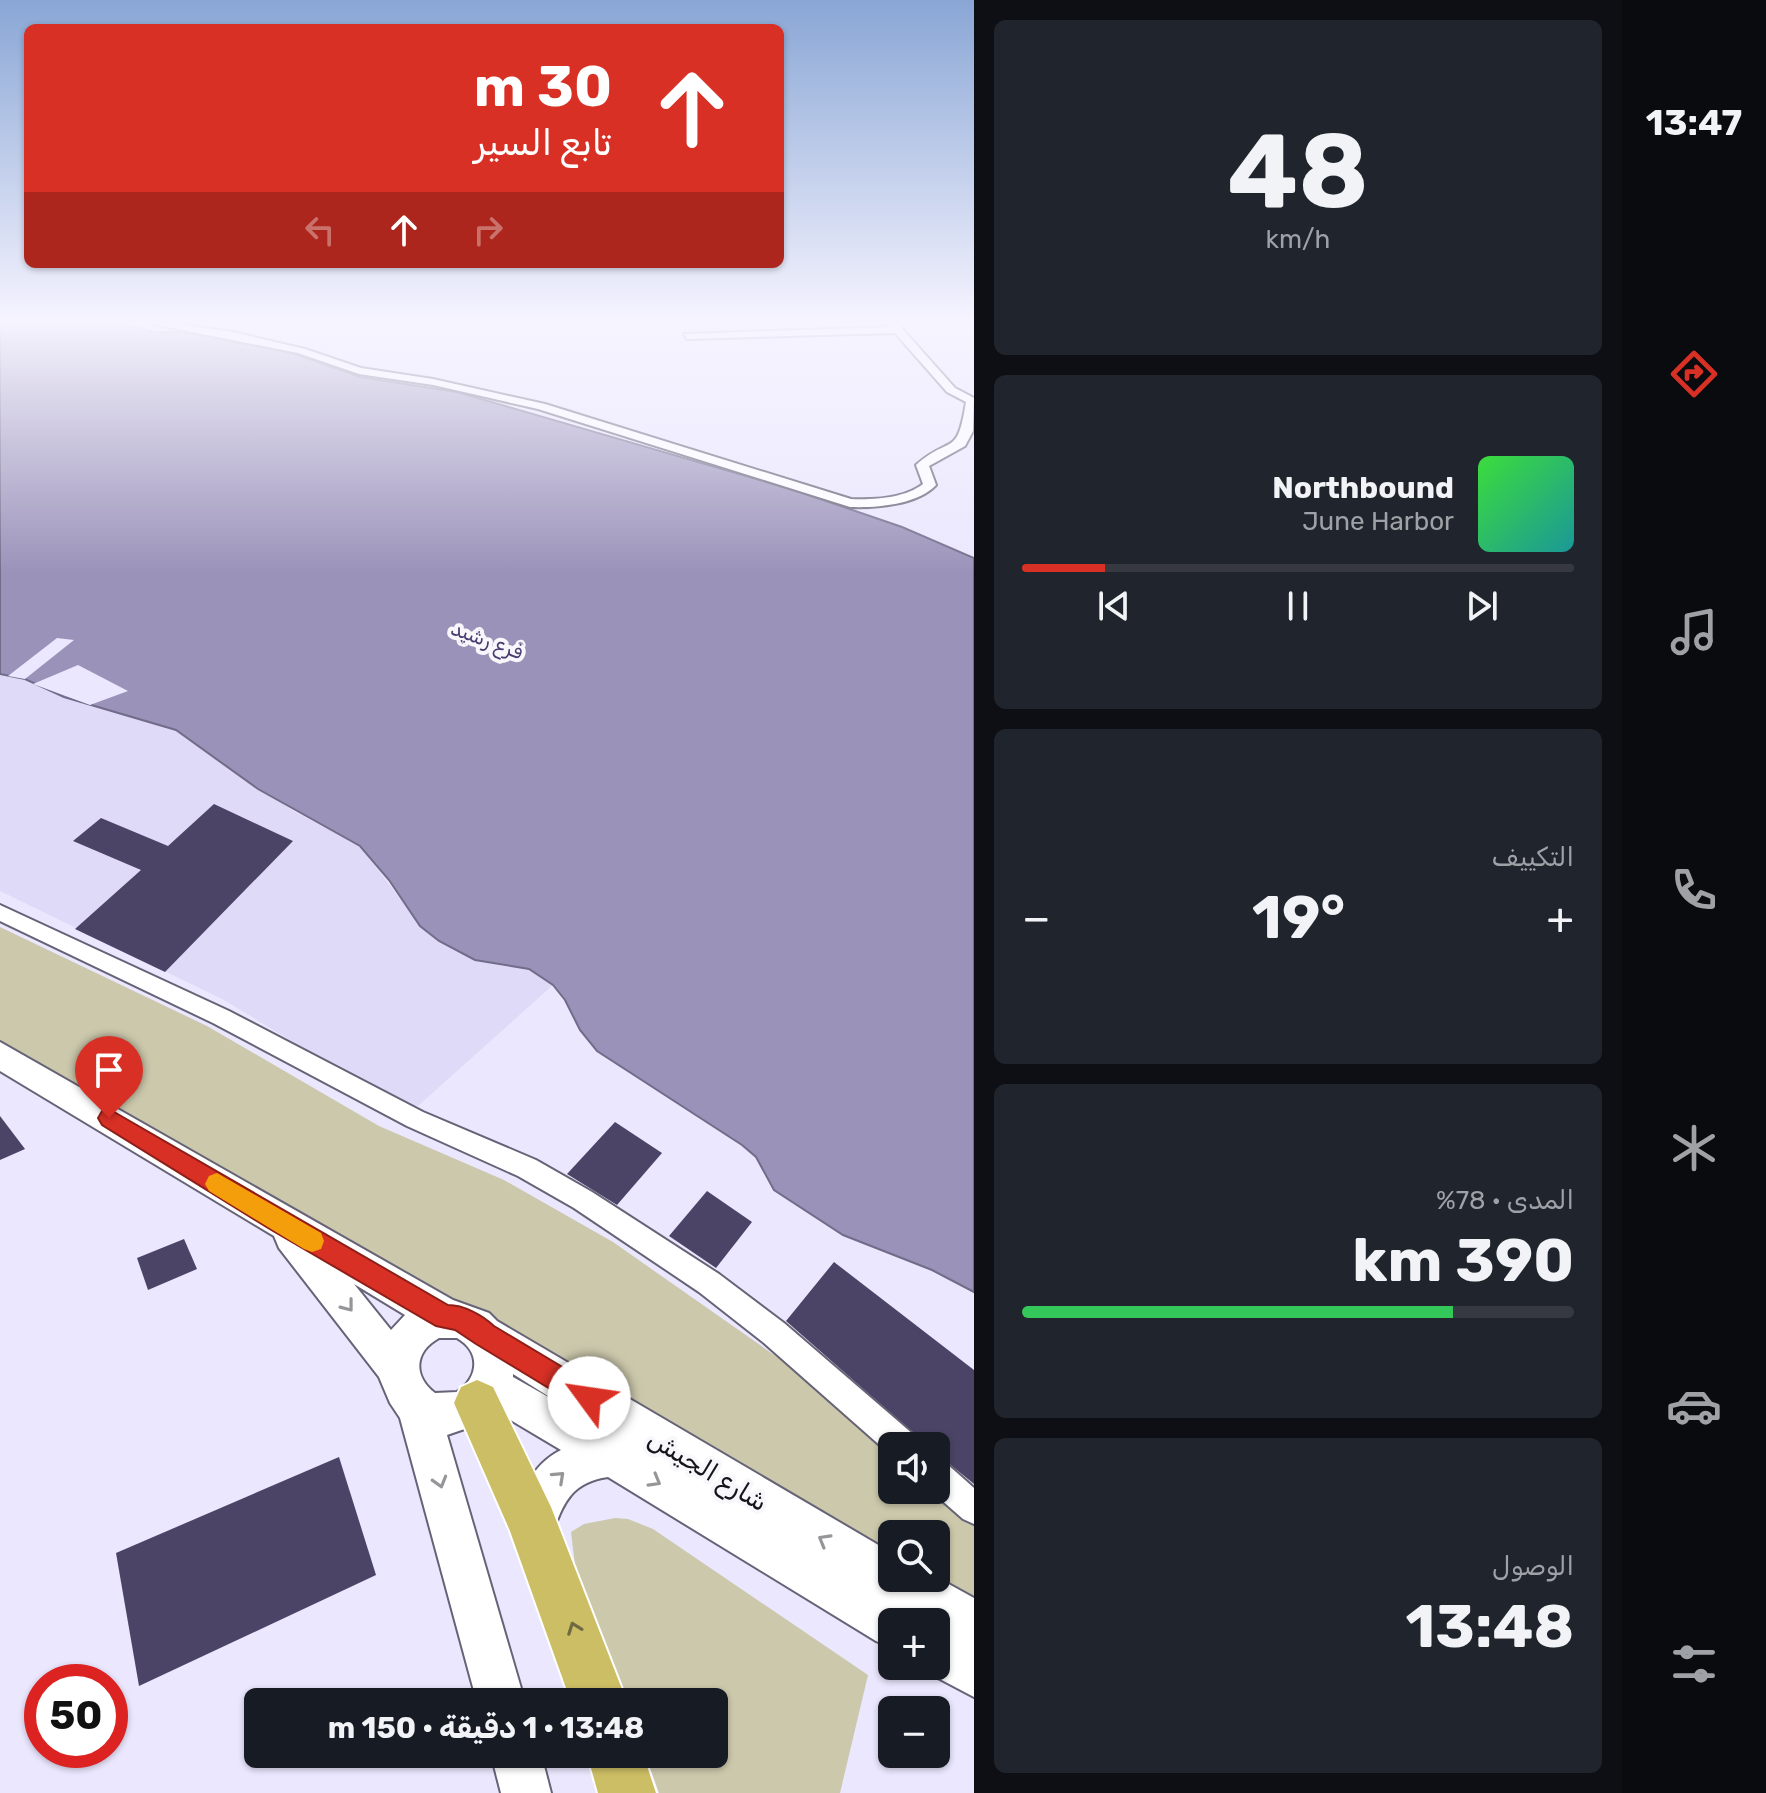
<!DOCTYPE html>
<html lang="ar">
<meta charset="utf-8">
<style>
:root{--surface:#171b24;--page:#20242c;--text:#f1f3f6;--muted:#9ea1a6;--line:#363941;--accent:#d93025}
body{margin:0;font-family:Rubik,Cairo,sans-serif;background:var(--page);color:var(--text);direction:rtl;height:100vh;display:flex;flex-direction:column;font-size:30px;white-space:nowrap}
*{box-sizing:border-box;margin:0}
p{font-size:26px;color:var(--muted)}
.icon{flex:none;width:44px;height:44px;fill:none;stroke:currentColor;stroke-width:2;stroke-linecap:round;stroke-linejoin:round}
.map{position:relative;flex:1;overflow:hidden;direction:ltr}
.side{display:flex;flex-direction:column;gap:20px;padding:20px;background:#0d0f14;width:648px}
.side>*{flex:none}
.hud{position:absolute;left:24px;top:24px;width:760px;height:244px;border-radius:12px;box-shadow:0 2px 6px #0004;direction:rtl;background:#d93025;color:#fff;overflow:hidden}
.buttons{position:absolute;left:878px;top:1432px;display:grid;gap:16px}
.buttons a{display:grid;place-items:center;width:72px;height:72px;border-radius:12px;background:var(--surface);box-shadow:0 2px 6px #0004;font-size:40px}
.speed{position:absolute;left:24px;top:1664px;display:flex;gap:16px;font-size:40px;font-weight:700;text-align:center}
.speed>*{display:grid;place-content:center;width:104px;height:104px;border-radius:50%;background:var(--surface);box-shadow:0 2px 6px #0004;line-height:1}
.speed .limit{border:12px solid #d22;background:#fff;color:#111}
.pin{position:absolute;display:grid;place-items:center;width:68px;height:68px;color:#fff;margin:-82px -34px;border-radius:50% 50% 50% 0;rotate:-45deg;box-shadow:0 0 8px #0007}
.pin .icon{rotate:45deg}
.me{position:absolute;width:88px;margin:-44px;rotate:301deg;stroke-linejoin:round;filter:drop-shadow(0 0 6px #0008)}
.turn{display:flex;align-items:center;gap:28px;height:168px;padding:0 40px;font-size:36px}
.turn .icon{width:104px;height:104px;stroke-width:2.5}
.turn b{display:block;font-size:56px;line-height:68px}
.lanes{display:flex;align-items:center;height:76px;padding:0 40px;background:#0003;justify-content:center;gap:40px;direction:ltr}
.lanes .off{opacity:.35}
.big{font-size:60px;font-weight:700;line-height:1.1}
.side .widget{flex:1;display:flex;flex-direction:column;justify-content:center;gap:12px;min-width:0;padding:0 28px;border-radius:12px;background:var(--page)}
.side .dial{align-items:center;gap:0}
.dial b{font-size:104px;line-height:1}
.song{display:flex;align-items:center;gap:24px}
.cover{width:96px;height:96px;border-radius:12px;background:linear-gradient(135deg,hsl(120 70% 55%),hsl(180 70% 35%))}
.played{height:8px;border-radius:4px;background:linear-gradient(90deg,var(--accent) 15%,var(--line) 15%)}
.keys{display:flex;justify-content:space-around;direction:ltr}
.heat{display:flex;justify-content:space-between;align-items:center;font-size:44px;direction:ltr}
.charge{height:12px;border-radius:6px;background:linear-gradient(90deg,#34c759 78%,var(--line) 0)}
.trip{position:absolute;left:244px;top:1688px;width:484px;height:80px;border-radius:12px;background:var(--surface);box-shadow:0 2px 6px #0004;font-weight:700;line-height:80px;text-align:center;direction:rtl}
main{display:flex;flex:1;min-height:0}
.dock{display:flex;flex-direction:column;width:144px;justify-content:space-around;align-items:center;background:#090b0e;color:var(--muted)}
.dock .icon{width:56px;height:56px}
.dock .current{color:var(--accent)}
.dock b{font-size:36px;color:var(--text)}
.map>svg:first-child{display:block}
.built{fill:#dfdaf7}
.green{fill:#ccc8ac}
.water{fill:#9a92b9;stroke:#726c8a;stroke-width:2}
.pier{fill:#ebe7fe}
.building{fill:#4c4466}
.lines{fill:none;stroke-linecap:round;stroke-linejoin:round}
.minor-casing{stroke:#676377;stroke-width:4}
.secondary-casing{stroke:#676377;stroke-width:4}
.trunk-casing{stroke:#fff;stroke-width:4}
.minor{fill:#fff;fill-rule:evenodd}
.secondary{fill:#fff;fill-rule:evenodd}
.trunk{fill:#ccbe64;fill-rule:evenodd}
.oneway{stroke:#969699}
.oneway2{stroke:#716a40}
.route{fill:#d93025;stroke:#8d1f18;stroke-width:2}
.slow{fill:#f59e0b}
.labels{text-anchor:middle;stroke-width:8;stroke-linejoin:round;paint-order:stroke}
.far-water-label{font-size:20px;font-style:italic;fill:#4a3c71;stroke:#f8f7fc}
.near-street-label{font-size:26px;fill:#16151c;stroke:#f8f7fc}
</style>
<main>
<nav class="dock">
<b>13:47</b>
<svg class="icon current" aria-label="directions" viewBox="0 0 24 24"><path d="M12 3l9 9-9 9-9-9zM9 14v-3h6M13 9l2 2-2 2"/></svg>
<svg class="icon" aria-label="music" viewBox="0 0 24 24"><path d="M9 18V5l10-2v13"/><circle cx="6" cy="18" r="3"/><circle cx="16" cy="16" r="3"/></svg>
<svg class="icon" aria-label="phone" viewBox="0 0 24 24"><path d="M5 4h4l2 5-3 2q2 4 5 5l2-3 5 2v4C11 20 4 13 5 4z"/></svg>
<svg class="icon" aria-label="climate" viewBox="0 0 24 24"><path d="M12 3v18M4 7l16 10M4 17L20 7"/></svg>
<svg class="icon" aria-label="car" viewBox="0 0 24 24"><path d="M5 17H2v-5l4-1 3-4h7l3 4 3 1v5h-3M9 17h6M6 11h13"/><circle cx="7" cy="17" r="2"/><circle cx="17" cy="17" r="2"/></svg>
<svg class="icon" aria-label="filters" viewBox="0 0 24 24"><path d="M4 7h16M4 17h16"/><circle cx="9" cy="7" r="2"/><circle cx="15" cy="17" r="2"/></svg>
</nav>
<section class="side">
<div class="widget dial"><b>48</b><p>km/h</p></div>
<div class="widget">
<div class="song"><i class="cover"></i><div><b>Northbound</b><p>June Harbor</p></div></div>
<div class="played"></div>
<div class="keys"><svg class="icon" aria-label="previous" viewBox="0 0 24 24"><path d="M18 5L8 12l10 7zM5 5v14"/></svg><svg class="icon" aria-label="pause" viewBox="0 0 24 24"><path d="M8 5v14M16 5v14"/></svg><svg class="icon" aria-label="next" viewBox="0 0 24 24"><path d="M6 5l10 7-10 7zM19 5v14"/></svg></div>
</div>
<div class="widget"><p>التكييف</p>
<div class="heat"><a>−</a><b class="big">19°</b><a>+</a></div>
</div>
<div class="widget"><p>المدى · 78%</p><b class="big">390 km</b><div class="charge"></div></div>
<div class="widget"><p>الوصول</p><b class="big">13:48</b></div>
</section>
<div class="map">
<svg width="974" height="1793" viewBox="0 0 974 1793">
<rect width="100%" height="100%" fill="#ebe7fe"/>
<!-- built -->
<path class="built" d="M0,674l25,5 39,18 112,33 117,81 67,35 47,62 91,57 31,4 24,16 -135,121 -27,-5 -167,-101 -224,-109z"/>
<!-- green -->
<g class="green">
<path d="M0,927l207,99 172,100 125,54 109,62 291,204h-12v44h44l38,30v85l-38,-27v-44h-44v23l-892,-512z"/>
<path d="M615,1518l13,1 25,10 215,146 -28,118h-181l-14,-39h69v-52h-90l-47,-120 -6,-50 13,-8z"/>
</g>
<!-- water -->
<path class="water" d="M0,323h121l34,9h28l106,20 71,25 97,15 337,98 108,37 72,31v734l-42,-22 -89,-35 -69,-45 -18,-33 -14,-12 -145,-94 -17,-21 -15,-30 -12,-15 -24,-16 -54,-9 -36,-19 -19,-15 -31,-46 -29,-34 -102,-57 -82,-59 -112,-33 -39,-18 -25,-5z"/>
<!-- pier -->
<g class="pier">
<path d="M57,638l17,2 -49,39 -17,-3z"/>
<path d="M78,665l50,26 -38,14 -57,-21z"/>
</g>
<!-- building -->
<g class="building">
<path d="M214,804l79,37 -128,131 -90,-43 66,-59 -68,-29 28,-23 67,28z"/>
<path d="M0,1116l25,33 -25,11z"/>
<path d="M615,1122l47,31 -45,52 -50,-31z"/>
<path d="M707,1191l45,31 -36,46 -47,-32z"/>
<path d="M184,1239l13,30 -49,21 -11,-32z"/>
<path d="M834,1262l140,108v114l-38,-31v-7h-8l-142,-125z"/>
<path d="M339,1457l37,118 -237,111 -23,-133z"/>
</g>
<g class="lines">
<!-- minor casing -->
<g class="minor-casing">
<g id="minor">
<path d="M147,323h23l63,9 72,17 56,19 72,11 112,25 306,95c23,1 54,-1 72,-15l-7,-19c35,-31 41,-6 50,-63l-19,-10 -52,-59 -208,6 -3,-5 206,-7 -3,-4h10l58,65 19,10 -1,33 -8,15 -36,20 7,19c-19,20 -60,23 -86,22l-312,-98 -105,-24 -74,-11 -61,-21z"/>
<path d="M0,905l229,106 194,101 113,48 56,32 127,82 65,49 130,112 4,11h-26v10l-128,-113 -65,-51 -125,-84 -56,-32 -111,-50 -194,-103 -213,-102z"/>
<path d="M936,1460l11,4 27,24v36l-11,-5 -33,-29h6z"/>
</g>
</g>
<!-- secondary casing -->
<g class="secondary-casing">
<g id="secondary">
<path d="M0,1042l453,258 36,13 8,8 395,232v25l44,-1 38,21v99l-55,-29 17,-2v-44h-10l-16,-9 4,9h-22v26l-16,-7 -268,-164c-41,6 -45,30 -59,64l-16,6 -16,-6 -6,-16c9,-30 20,-60 50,-75l-64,-38 -15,11 -35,12 78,267h-48l-77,-284 -10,-15 -11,-26 -100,-129 -5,-12 -274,-165zM354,1284l51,31 -14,15zM439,1338h18c24,14 22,39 0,54l-22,1c-22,-17 -21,-41 4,-55zM513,1374l46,29 -46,-26z"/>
<path d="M491,1754h50l10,39h-50z"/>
</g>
</g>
<!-- trunk casing -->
<g class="trunk-casing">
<g id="trunk">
<path d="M477,1380l16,7 58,120 76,195h-56l-61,-171 -56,-128 7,-16z"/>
<path d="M587,1754h56l13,39h-58z"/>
</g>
</g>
<!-- minor -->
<use href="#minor" class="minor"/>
<!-- secondary -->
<use href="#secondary" class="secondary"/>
<!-- trunk -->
<use href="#trunk" class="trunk"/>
</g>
<!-- one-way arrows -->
<defs><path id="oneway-chevron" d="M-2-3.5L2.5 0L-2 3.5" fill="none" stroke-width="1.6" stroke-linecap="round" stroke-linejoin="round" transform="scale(2)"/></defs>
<g class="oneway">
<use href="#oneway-chevron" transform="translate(348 1306) rotate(52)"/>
<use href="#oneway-chevron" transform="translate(559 1477) rotate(-43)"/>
<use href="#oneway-chevron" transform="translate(655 1481) rotate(30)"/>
<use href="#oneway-chevron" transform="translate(440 1482) rotate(74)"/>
<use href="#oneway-chevron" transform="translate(824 1540) rotate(-150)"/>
</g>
<use class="oneway2" href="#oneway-chevron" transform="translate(574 1628) rotate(-110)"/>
<!-- sky -->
<linearGradient id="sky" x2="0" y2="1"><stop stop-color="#89a6d5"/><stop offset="0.56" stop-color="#f6f4ff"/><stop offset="1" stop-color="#f6f4ff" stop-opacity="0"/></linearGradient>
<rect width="974" height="574" fill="url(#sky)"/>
<!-- route -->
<path class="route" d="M109,1109l339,196c16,0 34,10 46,21l105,63 3,9 -3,9 -10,4 -9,-4 -104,-63 -21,-14 -19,-4 -163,-95 -171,-106 -4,-7 4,-7z"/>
<!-- slow -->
<path class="slow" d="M217,1173l104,60 3,8 -3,8 -9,3 -8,-3 -95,-58 -4,-7 4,-8z"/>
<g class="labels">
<!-- far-water labels -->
<g class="far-water-label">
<text transform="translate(487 640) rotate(20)" y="7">فرع رشيد</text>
</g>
<!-- near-street labels -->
<g class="near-street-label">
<text transform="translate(708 1470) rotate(31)" y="9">شارع الجيش</text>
</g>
</g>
</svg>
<div class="buttons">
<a><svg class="icon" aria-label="sound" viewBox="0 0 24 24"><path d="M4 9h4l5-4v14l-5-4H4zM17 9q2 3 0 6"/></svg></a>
<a><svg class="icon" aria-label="search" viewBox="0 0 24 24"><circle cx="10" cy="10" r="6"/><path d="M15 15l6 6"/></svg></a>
<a>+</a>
<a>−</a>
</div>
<div class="speed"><div class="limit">50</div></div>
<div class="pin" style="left:109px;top:1118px;background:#d93025"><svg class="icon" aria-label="arrive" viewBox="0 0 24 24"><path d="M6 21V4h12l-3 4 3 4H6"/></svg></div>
<svg class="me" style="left:589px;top:1398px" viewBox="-20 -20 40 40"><circle r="19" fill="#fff"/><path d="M0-13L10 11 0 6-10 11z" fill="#d93025"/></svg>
<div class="trip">13:48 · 1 دقيقة · 150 m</div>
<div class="hud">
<div class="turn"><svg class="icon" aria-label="ahead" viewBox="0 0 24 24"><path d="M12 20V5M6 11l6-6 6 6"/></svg><div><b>30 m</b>تابع السير</div></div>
<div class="lanes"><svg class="icon off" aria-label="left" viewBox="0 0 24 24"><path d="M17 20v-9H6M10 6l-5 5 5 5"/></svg><svg class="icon" aria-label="ahead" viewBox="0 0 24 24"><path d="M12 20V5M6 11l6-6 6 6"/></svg><svg class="icon off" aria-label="right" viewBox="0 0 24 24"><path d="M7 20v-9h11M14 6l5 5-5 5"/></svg></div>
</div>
</div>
</main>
